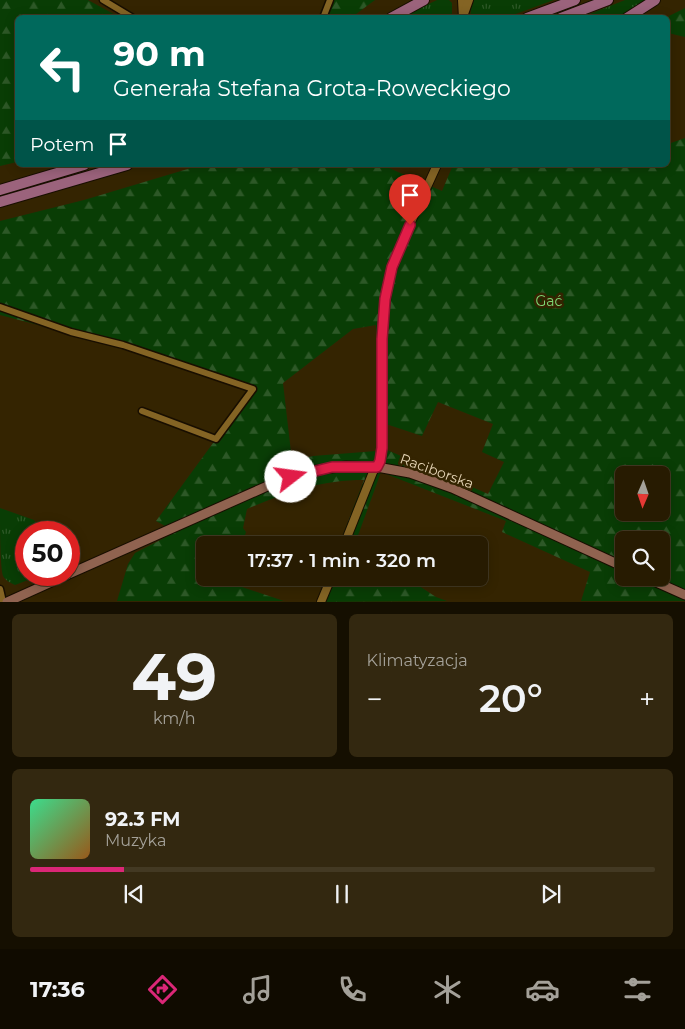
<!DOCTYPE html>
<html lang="pl">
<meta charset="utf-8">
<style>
:root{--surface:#271b01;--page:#332810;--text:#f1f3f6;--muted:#a4a199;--line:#433923;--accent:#db2777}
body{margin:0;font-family:Montserrat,sans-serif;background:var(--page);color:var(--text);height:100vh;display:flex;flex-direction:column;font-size:19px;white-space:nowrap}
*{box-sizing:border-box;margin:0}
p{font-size:16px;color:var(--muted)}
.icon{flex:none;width:28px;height:28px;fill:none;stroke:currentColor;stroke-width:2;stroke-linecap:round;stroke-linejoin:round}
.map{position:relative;height:602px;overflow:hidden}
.drawer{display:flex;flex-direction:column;gap:12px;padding:12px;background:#150f01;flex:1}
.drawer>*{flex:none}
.top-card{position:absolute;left:15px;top:15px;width:655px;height:152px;border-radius:8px;box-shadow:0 2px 12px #0003,0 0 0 1px var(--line);background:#00695c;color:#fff;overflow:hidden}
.needle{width:32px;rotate:182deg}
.fabs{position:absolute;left:615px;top:466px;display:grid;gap:10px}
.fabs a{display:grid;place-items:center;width:55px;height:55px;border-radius:8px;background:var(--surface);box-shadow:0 2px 12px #0003,0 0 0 1px var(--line);font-size:25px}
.speed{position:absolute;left:15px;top:521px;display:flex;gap:10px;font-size:25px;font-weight:700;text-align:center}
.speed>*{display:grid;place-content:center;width:65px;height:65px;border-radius:50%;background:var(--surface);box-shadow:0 2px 12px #0003,0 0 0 1px var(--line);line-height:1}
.speed .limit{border:8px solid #d22;background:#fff;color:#111}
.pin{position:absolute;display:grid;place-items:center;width:42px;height:42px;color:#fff;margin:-51px -21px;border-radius:50% 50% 50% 0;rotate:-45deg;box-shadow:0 0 5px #0007}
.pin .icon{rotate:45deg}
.me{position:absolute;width:55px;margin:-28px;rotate:75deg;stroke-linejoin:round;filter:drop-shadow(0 0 4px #0008)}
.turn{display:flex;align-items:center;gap:18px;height:105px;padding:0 15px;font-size:22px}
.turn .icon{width:65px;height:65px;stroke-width:2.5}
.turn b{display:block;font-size:35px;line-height:42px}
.then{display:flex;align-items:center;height:48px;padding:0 15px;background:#0003;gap:10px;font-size:19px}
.big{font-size:38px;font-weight:600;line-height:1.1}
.drawer .card{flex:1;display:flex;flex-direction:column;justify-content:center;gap:8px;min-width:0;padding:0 18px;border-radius:8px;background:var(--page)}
.drawer .dial{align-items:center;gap:0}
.dial b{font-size:65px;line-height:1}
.song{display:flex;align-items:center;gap:15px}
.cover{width:60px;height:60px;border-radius:8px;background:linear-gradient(135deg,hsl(150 70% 55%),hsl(30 70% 35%))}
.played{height:5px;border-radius:2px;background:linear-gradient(90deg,var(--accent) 15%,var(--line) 15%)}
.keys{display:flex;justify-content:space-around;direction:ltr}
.heat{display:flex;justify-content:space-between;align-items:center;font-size:28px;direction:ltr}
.drawer .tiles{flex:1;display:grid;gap:12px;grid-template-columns:1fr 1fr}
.card:last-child{grid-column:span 2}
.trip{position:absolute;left:196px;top:536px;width:292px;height:50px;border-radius:8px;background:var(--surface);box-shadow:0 2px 12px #0003,0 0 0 1px var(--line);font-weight:600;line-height:50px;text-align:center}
.tabs{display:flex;height:80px;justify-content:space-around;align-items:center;background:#100b00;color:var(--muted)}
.tabs .icon{width:35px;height:35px}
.tabs .active{color:var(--accent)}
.tabs b{font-size:22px;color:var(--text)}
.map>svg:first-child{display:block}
.grass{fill:url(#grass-tufts)}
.forest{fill:url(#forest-firs);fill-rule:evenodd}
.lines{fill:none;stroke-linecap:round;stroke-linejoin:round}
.minor-casing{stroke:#180e00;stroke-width:9}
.tertiary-casing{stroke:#180e00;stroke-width:10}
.secondary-casing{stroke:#180e00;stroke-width:11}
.primary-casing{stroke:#180e00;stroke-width:12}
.minor{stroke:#846424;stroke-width:6}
.tertiary{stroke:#846424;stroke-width:8}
.secondary{stroke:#906350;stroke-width:9}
.primary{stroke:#9b637c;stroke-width:10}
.route-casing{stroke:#92132f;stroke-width:12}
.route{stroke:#e11d48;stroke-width:9}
.labels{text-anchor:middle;stroke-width:5;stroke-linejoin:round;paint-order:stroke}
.park-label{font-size:14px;fill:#7ed875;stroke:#342401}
.street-label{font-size:14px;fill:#e4d3b4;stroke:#342401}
</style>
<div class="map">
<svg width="685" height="602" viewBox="0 0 685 602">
<defs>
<pattern id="grass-tufts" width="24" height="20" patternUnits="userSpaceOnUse" patternTransform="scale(1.25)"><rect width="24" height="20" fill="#093d05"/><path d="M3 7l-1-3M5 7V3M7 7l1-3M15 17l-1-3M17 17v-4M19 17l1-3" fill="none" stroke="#2d5827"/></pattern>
<pattern id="forest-firs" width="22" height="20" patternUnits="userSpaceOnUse" patternTransform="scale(1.25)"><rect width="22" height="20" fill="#093d05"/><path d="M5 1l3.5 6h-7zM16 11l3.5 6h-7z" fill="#2d5827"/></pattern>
</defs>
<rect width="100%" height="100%" fill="#342401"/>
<!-- grass -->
<g class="grass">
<path d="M437,0h12l3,3v14l-53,1z"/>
<path d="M472,0h82l-47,17 -37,1z"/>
<path d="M625,0h23l-26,17 -42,1z"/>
<path d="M0,508l34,12 8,12h-16v43h15l-26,10c-4,-2 -9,-4 -12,-9 -3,-11 -3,-53 -3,-68z"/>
</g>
<!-- forest -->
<g class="forest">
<path d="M0,0h88l31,17 -101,1 -1,144 -17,4z"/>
<path d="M332,0h43l-23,17 -27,1z"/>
<path d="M685,8v29l-17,-4 -1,-16z"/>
<path d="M685,138v463h-104l9,-29 -88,-40 4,-11 -125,-49 -25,69 5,4h-22l25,-65c-44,0 -77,12 -117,29l-4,19 3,4 -4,13h-37v33h27l-2,5 54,18h-167l11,-37 7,-11 41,-21 -20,-11 60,-82 40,-51 -140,-49 -44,-11 -11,3 -61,-16v-94l84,-21 117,-35h181l60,26 11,-26h215v-21zM376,325v126l-63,5 -21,5 -9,-78 70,-54zM438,402l55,22 -11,28 22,10 -16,32 -103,-45 1,-25 36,12zM624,475h37v37h-37zM624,540h37v38h-37z"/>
<path d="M326,578h81l29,19 11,4 -131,1z"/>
</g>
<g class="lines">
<!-- minor casing -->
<g class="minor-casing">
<g id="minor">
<path d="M103,0l30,18"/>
<path d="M323,18l7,-18"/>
<path d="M0,307l71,25 52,13 130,44 -37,50 -74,-28"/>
<path d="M0,589l3,13"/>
</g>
</g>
<!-- tertiary casing -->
<g class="tertiary-casing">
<g id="tertiary">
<path d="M462,0l1,18"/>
<path d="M464,14l5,-14"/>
<path d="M344,545l29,-73 7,-11 1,-4 1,-118 6,-57 16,-45 33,-72"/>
<path d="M321,602l10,-24"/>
</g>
</g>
<!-- secondary casing -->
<g class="secondary-casing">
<g id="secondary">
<path d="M69,574l212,-94 36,-10 29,-4 31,1 33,6 42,15 172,79"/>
<path d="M647,578l38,17"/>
<path d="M7,602l60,-27"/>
</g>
</g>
<!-- primary casing -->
<g class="primary-casing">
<g id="primary">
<path d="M391,18l33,-18"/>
<path d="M527,18l48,-18"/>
<path d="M561,18l47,-18"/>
<path d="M627,18l28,-18"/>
<path d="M0,190l84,-25"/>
<path d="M0,202l127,-37"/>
</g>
</g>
<!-- minor -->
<use href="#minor" class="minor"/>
<!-- tertiary -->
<use href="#tertiary" class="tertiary"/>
<!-- secondary -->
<use href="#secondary" class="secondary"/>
<!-- primary -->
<use href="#primary" class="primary"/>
</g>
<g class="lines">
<!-- route casing -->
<g class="route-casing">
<path id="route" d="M291,477l41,-10h45l3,-6 2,-13v-109l3,-40 7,-32 18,-42"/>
</g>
<!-- route -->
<use href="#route" class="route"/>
</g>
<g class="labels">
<!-- park labels -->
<g class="park-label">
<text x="549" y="306">Gać</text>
</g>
<!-- street labels -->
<g class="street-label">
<text transform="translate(437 471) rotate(20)" y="5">Raciborska</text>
</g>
</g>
</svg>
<div class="fabs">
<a><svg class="needle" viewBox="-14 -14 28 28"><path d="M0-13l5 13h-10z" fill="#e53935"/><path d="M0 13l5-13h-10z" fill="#a4a199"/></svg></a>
<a><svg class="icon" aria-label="search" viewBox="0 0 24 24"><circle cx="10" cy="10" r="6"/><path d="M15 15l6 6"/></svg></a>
</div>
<div class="speed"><div class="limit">50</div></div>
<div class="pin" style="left:410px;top:225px;background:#d93025"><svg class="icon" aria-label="arrive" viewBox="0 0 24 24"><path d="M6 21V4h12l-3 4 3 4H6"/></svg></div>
<svg class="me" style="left:291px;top:477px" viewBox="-20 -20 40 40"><circle r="19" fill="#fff"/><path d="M0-13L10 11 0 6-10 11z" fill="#e11d48"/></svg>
<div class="trip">17:37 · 1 min · 320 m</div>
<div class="top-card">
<div class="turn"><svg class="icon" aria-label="left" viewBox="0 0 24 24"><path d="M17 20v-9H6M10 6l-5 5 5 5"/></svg><div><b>90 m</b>Generała Stefana Grota-Roweckiego</div></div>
<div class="then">Potem<svg class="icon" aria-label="arrive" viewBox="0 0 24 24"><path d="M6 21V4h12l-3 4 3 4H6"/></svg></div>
</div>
</div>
<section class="drawer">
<div class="tiles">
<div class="card dial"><b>49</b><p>km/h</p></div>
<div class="card"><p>Klimatyzacja</p>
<div class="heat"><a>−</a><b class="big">20°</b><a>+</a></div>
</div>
<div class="card">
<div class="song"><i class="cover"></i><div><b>92.3 FM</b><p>Muzyka</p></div></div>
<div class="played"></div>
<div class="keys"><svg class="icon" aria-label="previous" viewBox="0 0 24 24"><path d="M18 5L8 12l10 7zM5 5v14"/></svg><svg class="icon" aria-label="pause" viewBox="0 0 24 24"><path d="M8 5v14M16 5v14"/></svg><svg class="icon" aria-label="next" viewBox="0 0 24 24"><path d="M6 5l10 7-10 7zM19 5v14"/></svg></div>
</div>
</div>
</section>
<nav class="tabs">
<b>17:36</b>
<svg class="icon active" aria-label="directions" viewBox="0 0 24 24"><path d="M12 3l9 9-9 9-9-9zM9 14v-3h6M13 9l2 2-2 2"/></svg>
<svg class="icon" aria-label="music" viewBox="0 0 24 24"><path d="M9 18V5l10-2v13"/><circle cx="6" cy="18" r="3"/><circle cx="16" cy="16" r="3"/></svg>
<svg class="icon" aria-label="phone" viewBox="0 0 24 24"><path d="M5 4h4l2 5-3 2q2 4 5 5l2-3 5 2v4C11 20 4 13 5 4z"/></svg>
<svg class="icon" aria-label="climate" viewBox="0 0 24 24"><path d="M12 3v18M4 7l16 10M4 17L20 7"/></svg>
<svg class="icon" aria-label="car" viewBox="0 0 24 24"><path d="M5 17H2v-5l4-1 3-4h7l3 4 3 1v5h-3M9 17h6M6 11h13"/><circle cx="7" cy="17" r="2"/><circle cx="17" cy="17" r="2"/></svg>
<svg class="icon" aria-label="filters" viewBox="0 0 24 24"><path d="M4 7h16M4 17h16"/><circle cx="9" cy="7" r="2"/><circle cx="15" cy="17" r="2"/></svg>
</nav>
